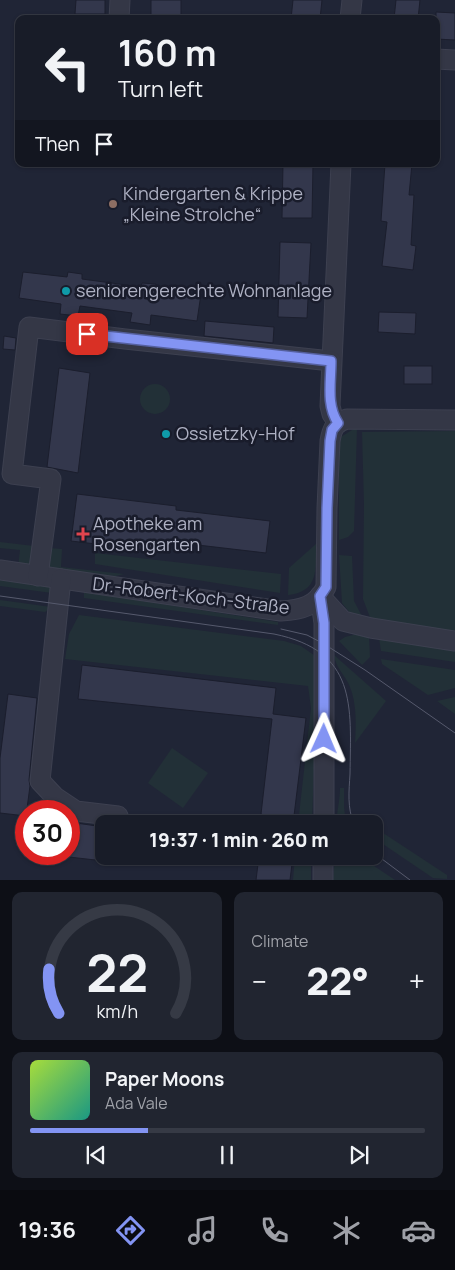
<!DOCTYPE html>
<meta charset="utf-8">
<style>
:root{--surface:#181c28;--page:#212530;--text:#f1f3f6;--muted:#9fa1a8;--line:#363a45;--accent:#8394f3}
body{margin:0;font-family:Manrope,sans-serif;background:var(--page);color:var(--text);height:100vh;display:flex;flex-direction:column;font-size:19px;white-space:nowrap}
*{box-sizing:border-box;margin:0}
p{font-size:16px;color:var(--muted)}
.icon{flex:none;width:28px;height:28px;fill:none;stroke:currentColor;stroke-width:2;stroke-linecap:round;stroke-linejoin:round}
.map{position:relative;height:880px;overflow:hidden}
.side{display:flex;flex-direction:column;gap:12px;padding:12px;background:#0d0f16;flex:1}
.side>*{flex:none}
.top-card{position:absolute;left:15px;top:15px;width:425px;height:152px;border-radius:10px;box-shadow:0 1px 4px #0004,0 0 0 1px var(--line);background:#181c28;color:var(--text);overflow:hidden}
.speed{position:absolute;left:15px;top:800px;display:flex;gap:10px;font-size:25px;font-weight:700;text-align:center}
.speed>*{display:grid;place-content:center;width:65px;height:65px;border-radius:50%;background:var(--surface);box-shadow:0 1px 4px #0004,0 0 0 1px var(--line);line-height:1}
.speed .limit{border:8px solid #d22;background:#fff;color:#111}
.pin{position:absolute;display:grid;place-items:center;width:42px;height:42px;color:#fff;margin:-21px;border-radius:10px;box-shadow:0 2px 8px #0006}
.me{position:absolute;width:55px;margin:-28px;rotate:1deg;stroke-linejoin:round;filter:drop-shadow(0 0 4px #0008)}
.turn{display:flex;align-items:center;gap:18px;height:105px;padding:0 20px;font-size:22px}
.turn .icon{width:65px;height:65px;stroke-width:2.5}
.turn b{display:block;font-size:35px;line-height:42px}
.then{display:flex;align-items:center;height:48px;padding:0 20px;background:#0003;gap:10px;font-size:19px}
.big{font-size:38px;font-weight:800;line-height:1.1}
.side .card{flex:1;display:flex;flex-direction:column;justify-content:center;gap:8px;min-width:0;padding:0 18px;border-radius:10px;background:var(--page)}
.side .dial{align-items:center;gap:0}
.dial svg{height:130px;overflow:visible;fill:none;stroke:var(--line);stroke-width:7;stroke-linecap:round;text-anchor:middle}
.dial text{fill:var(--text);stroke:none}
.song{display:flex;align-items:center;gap:15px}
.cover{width:60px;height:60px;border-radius:8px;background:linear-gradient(135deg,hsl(80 70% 55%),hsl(170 70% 35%))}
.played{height:5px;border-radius:2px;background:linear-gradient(90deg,var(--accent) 30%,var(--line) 30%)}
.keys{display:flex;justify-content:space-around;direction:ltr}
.heat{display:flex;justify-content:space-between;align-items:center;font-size:28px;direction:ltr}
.side .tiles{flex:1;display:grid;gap:12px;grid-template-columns:1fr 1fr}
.card:last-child{grid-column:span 2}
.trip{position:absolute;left:95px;top:815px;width:288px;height:50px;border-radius:10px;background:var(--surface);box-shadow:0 1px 4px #0004,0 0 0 1px var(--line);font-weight:800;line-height:50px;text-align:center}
.menu{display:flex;height:80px;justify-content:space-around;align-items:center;background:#0a0b10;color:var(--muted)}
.menu .icon{width:35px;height:35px}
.menu .selected{color:var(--accent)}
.menu b{font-size:22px;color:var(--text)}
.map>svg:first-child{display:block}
.green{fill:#223037}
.building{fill:#33374c;stroke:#1b1e2d}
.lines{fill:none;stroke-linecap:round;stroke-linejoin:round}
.street-casing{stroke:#3d4050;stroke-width:21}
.street{stroke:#343746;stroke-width:19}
.tram{stroke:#565a6d;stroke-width:1}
.route-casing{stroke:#55609e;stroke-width:12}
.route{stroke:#8394f3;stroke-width:9}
.education-dot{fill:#8d6e63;stroke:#191c2b;stroke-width:2}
.culture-dot{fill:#0f9aa8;stroke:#191c2b;stroke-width:2}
.health-dot{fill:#e0444e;stroke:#191c2b;stroke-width:2}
.labels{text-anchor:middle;stroke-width:5;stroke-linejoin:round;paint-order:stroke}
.poi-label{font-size:18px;fill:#aeb1c3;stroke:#191c2b;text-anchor:start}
.street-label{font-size:18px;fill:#aeb1c3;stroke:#191c2b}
</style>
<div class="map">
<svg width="455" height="880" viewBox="0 0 455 880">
<rect width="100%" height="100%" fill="#202536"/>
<!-- green -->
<g class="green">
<circle cx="155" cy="399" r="15"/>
<path d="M357,427l-3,104 -6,6 -9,3v-102z"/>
<path d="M455,431v202l-84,-13 -8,-21 1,-95 -2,-72z"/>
<path d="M0,542l34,4 -3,22 -13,-1 2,-17 -20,-2z"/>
<path d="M316,544c0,25 3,48 -28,51l1,-27z"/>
<path d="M49,548l13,1 -1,18 63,7 -20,5 -57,-9z"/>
<path d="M95,553l186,21 -1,19 -185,-29z"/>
<path d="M339,555l13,1 2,45 10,19 -14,-7 -8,-10z"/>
<path d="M0,580l50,7 2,6 -52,-7z"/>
<path d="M84,592l194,30v3l-194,-27z"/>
<path d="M0,600l51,7 -6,5 -45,-6z"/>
<path d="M79,615l205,26 17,5 17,12 -6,166h-14l13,-116 -3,-22 -243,-27 4,-25z"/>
<path d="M357,634l12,2 1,21 -8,8 -23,-24 6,-4z"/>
<path d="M379,638l76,11v13l-74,-11z"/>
<path d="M334,655l52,46 -31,42c1,-18 2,-38 -5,-56 -4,-11 -15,-20 -16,-32z"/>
<path d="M381,659l74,11v18l-27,7 -46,-31z"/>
<path d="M455,697v17l-18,-13z"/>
<path d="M172,748l36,25 -25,35 -35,-25z"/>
<path d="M340,788h4v19l2,17h-10c1,-13 4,-24 4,-36z"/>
<path d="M374,827l73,48v4l-14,-1 -59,-40z"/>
<path d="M295,856h16v24h-18z"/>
<path d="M335,856h30l6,8 24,16h-62z"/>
</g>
<!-- building -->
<g class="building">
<path d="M76,0h29v14h-30z"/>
<rect x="151" y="0" width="30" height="19"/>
<path d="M293,0h29l-2,19h-29z"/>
<path d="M396,0h24l-2,19h-24z"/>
<path d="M436,12l19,1v27l-19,-1z"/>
<path d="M283,164h30l-1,54h-30z"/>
<path d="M385,164h27l-3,31h5l-3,50 5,1 -3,24 -31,-4 5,-44 -6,-1z"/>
<path d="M280,242l31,1 -4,75 -29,-1z"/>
<path d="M23,272l44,5 1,-5 14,2v5l59,8 1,-4 14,1v5l45,5 -4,27 -46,-6 -1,10 -20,-3 2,-9 -52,-7 -2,10 -18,-2 1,-10 -42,-6z"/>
<path d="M379,312l37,1 -1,21 -37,-2z"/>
<path d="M205,321l69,6 -1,16 -69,-7z"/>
<path d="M4,336l12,2 -1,12 -12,-1z"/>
<rect x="404" y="366" width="28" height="18"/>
<path d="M59,368l31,5 -12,100 -31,-6z"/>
<path d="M77,494l99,12v4l94,11 -4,32 -94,-11 -2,11 -99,-12z"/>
<path d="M82,665l194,23 -3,26 33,4 -13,106h-30l1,-9 -3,-1 11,-95 -194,-20z"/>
<path d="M8,694l29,4 -8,82 1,6 -4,30 -26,-3v-55z"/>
<path d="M69,822l35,5v34l-35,-4z"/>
<path d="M259,856h34l-3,24h-34z"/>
</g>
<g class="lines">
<!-- street casing -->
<g class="street-casing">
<g id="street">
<path d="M119,19l1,-19"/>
<path d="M350,19l2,-19"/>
<path d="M436,59l19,1"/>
<path d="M338,423l-6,-9 -2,-8 11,-242"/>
<path d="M0,570l281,41c20,-1 36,-5 45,-24l1,-79 3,-67c2,-12 5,-19 17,-22l108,1"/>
<path d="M38,576l13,-97 -39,-5 17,-147 96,12 206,22"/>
<path d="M61,579l-21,202 15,16 21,14 42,5"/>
<path d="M320,596l4,27v201"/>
<path d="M320,596l23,25 28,7 84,13"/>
<path d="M323,880v-24"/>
</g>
</g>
<!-- street -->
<use href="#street" class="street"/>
<!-- tram -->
<g class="tram">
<path d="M0,596l274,38c83,17 77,71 76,140 -1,17 -3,34 4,50"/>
<path d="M281,629l26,6 17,9 41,26 90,63"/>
<path d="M374,853l36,27"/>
</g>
</g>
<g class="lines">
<!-- route casing -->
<g class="route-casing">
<path id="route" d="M87,334l244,27c0,21 -5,44 7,62l-6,7 -2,11 -3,67 -1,79 -6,9 4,27v116"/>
</g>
<!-- route -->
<use href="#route" class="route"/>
</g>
<!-- markers -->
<circle class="education-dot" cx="113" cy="204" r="5"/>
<g class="culture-dot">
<circle cx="66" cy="291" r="5"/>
<circle cx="166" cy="434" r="5"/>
</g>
<path class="health-dot" d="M80.5 526.5h5v5h5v5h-5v5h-5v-5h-5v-5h5z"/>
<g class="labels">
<!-- poi labels -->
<g class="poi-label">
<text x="123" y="200">Kindergarten &amp; Krippe<tspan x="123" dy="21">„Kleine Strolche“</tspan></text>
<text x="76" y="297">seniorengerechte Wohnanlage</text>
<text x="176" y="440">Ossietzky-Hof</text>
<text x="93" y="530">Apotheke am<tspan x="93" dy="21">Rosengarten</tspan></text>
</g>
<!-- street labels -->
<g class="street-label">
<text transform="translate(191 596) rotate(7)" y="6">Dr.-Robert-Koch-Straße</text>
</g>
</g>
</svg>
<div class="speed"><div class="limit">30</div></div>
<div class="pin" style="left:87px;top:334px;background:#d93025"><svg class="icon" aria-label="arrive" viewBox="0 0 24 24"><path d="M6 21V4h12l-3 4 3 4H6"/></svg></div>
<svg class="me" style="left:324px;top:739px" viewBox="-20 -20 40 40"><path d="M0-17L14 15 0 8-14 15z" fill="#8394f3" stroke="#fff" stroke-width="4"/></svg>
<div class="trip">19:37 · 1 min · 260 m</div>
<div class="top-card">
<div class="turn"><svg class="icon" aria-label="left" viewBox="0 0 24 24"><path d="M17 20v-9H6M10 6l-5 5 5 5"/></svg><div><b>160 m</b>Turn left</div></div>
<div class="then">Then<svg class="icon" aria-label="arrive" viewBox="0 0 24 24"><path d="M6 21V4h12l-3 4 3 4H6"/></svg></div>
</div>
</div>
<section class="side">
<div class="tiles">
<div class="card dial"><svg viewBox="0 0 100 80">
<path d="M14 69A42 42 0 1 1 86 69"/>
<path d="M14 69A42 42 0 0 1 8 42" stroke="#8394f3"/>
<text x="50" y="56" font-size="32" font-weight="700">22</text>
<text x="50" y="72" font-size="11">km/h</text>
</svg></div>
<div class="card"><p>Climate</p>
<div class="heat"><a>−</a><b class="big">22°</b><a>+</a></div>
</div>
<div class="card">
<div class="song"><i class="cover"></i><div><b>Paper Moons</b><p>Ada Vale</p></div></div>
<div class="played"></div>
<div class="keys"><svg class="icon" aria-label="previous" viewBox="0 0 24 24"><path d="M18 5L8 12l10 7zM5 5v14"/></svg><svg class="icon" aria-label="pause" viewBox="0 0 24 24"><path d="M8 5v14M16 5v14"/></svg><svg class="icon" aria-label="next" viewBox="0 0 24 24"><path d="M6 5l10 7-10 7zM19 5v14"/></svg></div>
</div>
</div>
</section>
<nav class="menu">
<b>19:36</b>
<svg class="icon selected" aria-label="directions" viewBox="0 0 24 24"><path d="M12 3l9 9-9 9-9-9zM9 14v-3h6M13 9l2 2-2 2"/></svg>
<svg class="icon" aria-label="music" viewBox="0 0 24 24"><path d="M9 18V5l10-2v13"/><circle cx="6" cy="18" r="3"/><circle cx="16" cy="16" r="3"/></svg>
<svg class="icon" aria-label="phone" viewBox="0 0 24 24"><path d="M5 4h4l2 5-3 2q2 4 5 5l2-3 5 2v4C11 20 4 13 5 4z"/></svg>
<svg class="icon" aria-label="climate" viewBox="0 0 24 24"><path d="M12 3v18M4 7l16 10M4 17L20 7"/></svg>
<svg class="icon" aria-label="car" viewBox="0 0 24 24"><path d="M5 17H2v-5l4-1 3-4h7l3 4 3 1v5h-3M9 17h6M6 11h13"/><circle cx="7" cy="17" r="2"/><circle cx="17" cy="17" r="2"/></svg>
</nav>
